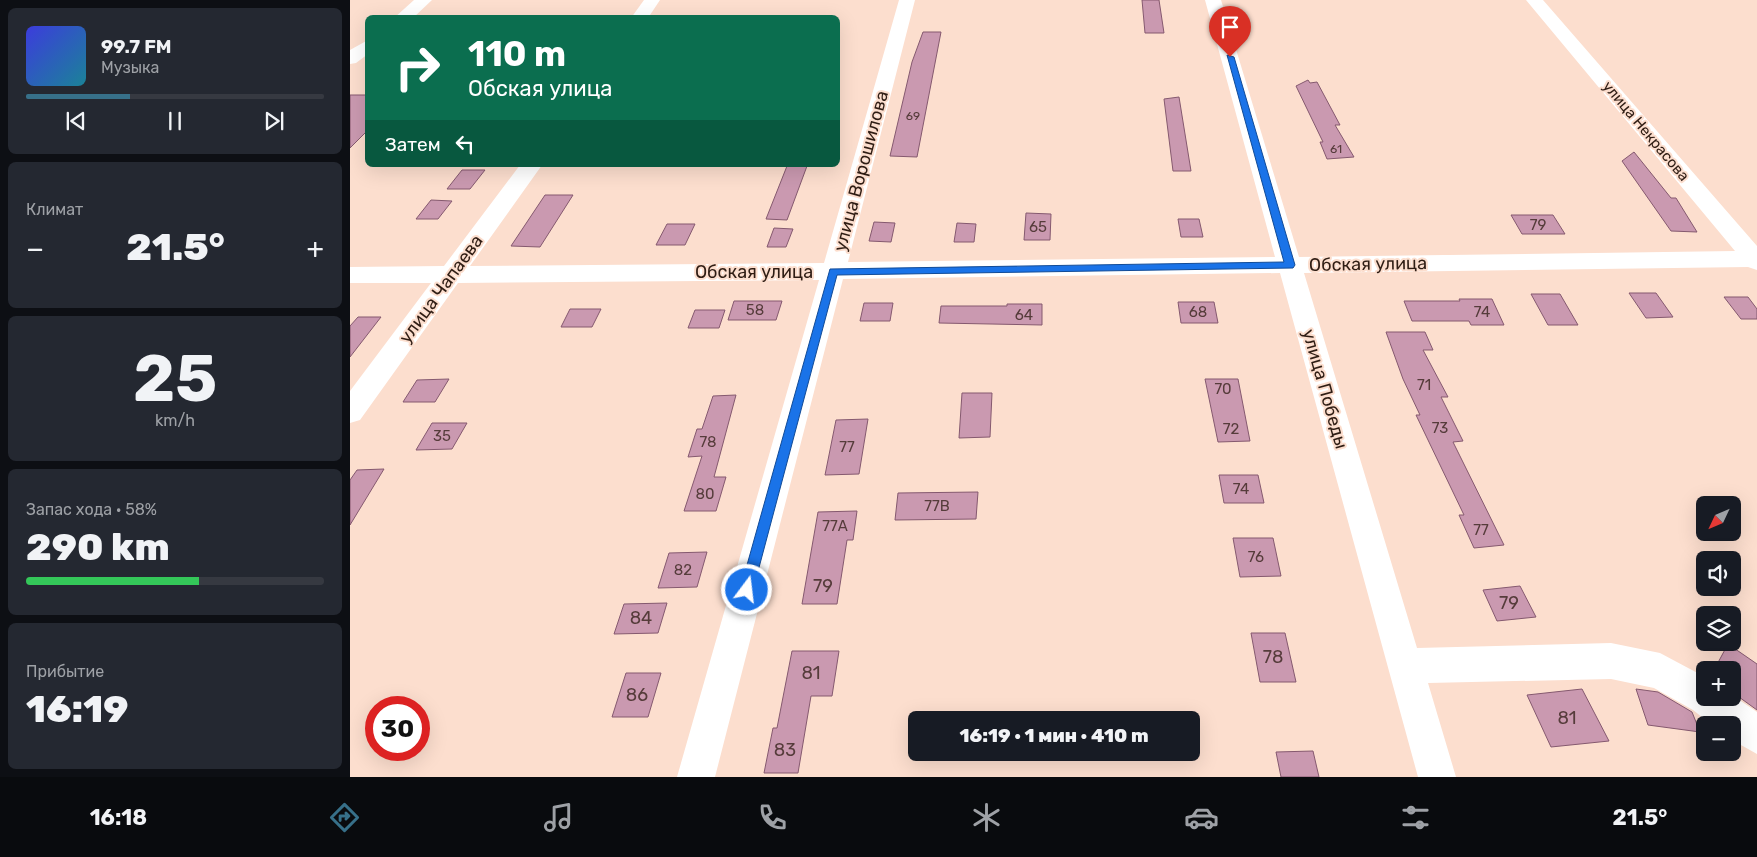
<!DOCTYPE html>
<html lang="ru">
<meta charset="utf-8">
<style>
:root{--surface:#171b24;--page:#242831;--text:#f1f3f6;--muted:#9ea1a6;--line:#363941;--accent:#377089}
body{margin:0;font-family:Rubik,sans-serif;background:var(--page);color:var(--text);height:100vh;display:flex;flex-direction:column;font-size:19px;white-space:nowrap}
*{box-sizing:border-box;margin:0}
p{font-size:16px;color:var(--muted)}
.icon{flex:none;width:28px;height:28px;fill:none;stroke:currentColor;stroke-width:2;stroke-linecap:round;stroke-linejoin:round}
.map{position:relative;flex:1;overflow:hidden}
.panel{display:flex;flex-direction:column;gap:8px;padding:8px;background:#0d0f14;width:350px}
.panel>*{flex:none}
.top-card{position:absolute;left:15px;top:15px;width:475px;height:152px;border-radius:8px;box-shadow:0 5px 20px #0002;background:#0b6e4f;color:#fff;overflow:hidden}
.needle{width:32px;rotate:226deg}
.controls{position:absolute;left:1346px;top:496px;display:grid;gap:10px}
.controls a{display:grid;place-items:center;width:45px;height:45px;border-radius:8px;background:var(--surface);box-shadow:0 5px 20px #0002;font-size:25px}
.speed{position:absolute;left:15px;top:696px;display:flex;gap:10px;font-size:25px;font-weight:700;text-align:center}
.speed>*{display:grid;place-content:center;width:65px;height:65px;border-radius:50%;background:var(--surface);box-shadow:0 5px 20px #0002;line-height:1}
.speed .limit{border:8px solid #d22;background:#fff;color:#111}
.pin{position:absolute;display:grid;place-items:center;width:42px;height:42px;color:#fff;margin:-51px -21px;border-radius:50% 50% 50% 0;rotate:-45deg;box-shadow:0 0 5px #0007}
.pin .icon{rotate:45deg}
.me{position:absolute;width:55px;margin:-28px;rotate:15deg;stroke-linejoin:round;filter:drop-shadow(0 0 4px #0008)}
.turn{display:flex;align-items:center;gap:18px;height:105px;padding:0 20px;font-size:22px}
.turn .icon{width:65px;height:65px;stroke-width:2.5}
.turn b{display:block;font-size:35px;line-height:42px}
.then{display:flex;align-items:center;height:48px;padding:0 20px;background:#0003;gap:10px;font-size:19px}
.big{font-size:38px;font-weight:800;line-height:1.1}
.panel .tile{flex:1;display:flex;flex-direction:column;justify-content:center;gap:8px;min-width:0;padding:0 18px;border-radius:8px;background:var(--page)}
.panel .dial{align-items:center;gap:0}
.dial b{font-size:65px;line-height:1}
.song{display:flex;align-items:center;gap:15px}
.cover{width:60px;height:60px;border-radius:8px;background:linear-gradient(135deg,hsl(240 70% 55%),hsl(190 70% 35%))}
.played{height:5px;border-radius:2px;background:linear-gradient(90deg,var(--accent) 35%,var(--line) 35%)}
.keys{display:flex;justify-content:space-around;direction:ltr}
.heat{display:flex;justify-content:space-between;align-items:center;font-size:28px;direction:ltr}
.charge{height:8px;border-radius:4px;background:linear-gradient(90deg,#34c759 58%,var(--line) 0)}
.trip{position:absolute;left:558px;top:711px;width:292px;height:50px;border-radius:8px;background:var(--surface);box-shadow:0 5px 20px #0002;font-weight:800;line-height:50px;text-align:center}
.menu{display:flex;height:80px;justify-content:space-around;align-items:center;background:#090b0e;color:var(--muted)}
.menu .icon{width:35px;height:35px}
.menu .selected{color:var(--accent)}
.menu b{font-size:22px;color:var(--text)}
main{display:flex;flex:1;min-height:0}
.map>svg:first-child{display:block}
.building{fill:#ca99b0;stroke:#85596f}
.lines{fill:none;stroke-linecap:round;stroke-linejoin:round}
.minor{fill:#fff;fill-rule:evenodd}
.route{fill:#1a73e8;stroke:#114b97}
.labels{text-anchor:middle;stroke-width:4;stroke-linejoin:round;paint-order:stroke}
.far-number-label{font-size:12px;fill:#563c3b}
.far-street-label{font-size:15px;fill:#2f1d14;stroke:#fcdece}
.number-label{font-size:15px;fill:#563c3b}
.street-label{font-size:18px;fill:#2f1d14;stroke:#fcdece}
.near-number-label{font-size:18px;fill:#563c3b}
</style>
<main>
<section class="panel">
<div class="tile">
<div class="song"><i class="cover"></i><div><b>99.7 FM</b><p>Музыка</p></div></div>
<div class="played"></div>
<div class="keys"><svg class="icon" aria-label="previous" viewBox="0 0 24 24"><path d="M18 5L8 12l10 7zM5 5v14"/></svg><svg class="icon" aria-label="pause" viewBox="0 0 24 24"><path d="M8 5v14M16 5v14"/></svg><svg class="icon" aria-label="next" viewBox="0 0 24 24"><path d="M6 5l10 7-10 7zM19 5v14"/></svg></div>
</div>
<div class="tile"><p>Климат</p>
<div class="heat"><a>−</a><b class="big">21.5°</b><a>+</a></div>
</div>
<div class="tile dial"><b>25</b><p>km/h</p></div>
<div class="tile"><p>Запас хода · 58%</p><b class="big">290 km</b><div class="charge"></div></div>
<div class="tile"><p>Прибытие</p><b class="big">16:19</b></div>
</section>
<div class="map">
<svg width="1407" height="777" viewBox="0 0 1407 777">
<rect width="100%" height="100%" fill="#fcdece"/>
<!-- building -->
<g class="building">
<path d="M792,0h17l5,33h-19z"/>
<path d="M573,32h18l-24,125 -27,-1 22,-94z"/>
<path d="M958,80l2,3 7,-1 23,43h-5l19,32 -27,2 -7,-17h3l-27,-56z"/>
<path d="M0,95h18v35l-18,18z"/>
<path d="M829,97l12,74h-18l-9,-72z"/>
<path d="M1284,152l37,46h5l21,34 -26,-1 -49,-70z"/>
<path d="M437,166h20l-20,54 -21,-1z"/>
<path d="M112,170h23l-15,19h-23z"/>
<path d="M195,195h28l-33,52 -29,-1z"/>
<path d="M81,200l21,1 -14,18h-22z"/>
<path d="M676,213l25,1 -1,26h-26z"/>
<path d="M1161,215h42l12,19h-43z"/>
<path d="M828,219h21l4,18h-22z"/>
<path d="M524,222l21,1 -4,19 -22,-1z"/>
<path d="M607,223l19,1 -2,18h-20z"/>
<path d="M317,224h28l-10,21h-29z"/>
<path d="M424,228l19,1 -7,18h-19z"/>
<path d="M1279,293h27l17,24 -27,1z"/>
<path d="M1181,294h29l18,31h-30z"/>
<path d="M1374,297h24l9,12v10h-16z"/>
<path d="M1109,299h33l12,26h-33l-2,-4h-57l-8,-20h56z"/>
<path d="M384,301h48l-6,19h-48z"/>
<path d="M828,302h36l4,21h-37z"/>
<path d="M514,303h29l-3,18h-30z"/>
<path d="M657,304h35v21l-103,-2 2,-17h66z"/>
<path d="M220,309h31l-9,18h-31z"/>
<path d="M345,310h30l-6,18h-31z"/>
<path d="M8,317h23l-31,40v-31z"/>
<path d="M1036,332h39l8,18h-10l25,47h-7l22,44 -10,1 51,103 -30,3 -15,-33h5l-48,-100h4l-17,-36z"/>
<path d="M99,379l-14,23h-32l14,-22z"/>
<path d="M855,379h33l12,62 -32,1z"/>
<path d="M612,393h30l-2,44 -31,1z"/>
<path d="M386,395l-22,82h12l-10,34h-32l18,-55 -14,1 9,-28h5l11,-33z"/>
<path d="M518,419l-9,55 -34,1 11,-55z"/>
<path d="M82,423h35l-15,26 -36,1z"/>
<path d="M34,469l-34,56v-45l7,-10z"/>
<path d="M869,475h39l6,28h-40z"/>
<path d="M628,492l-2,27 -81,1 3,-27z"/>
<path d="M507,511l-4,29h-6l-10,64h-35l16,-92z"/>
<path d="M883,538h40l8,38 -41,1z"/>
<path d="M357,552l-10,35 -39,1 11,-35z"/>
<path d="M1170,586l16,31 -39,4 -14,-31z"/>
<path d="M317,603l-9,30 -44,1 10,-30z"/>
<path d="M901,633h34l11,49h-36z"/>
<path d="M1378,644l29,20v46l-25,-18v-22h-18z"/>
<path d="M442,651h47l-7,45h-21l-13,77h-34l9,-45h4z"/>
<path d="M276,673h35l-13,44h-36z"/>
<path d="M1232,689l27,52 -58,6 -24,-52z"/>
<path d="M1286,689l22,3 34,20 8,20 -52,-7z"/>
<path d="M963,751l6,26h-38l-5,-25z"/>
</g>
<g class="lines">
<!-- minor -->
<g class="minor">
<path d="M64,0h18l-19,18h-19z"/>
<path d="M294,0h16l-12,18h-17z"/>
<path d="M549,0h16l-67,262 427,-5 -70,-257h16l78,257 436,-6 -209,-251h17l214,246v24l-9,-3 -444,6 113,375 194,-5 49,10 45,24v21h27v-3l25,17v42l-25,-14v-15h-20l-19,-15 -39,-22 -43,-9 -183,4 28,94h-38l-138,-504 -437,6 -128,498h-38l142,-497 -361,3 -98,137 -10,3v-32l81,-108h-81v-16l94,-1 76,-101h22l-72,101 354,-3z"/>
<path d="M18,40v14l-12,9 -6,1v-14z"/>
</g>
</g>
<!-- route -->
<path class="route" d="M877,55l7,2 61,208 -2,3 -456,7 -84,315 -2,4 -4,2 -5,-2 -2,-4 90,-321 454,-7z"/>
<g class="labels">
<!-- far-number labels -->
<g class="far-number-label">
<text x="563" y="120">69</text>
<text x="986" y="153">61</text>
</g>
<!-- far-street labels -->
<g class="far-street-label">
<text transform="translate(1296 131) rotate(50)" y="5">улица Некрасова</text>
</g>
<!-- number labels -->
<g class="number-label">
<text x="1188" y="230">79</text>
<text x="688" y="232">65</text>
<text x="405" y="315">58</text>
<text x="848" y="317">68</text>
<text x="1132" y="317">74</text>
<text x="674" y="320">64</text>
<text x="1074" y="390">71</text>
<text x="873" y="394">70</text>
<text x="1090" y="433">73</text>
<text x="881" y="434">72</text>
<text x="92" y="441">35</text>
<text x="358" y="447">78</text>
<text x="497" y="452">77</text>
<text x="891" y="494">74</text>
<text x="355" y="499">80</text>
<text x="587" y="511">77В</text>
<text x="485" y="531">77А</text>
<text x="1131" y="535">77</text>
<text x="906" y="562">76</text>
<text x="333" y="575">82</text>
</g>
<!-- street labels -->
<g class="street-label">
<text transform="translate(511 171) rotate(-75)" y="6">улица Ворошилова</text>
<text transform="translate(1018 264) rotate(-1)" y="6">Обская улица</text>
<text x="404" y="278">Обская улица</text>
<text transform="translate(91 289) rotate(-54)" y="6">улица Чапаева</text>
<text transform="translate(975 389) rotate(74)" y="6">улица Победы</text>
</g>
<!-- near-number labels -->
<g class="near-number-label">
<text x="473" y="592">79</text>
<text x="1159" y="609">79</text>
<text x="291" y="624">84</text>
<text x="923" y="663">78</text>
<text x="461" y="679">81</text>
<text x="287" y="701">86</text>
<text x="1217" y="724">81</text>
<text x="435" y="756">83</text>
</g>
</g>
</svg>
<div class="controls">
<a><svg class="needle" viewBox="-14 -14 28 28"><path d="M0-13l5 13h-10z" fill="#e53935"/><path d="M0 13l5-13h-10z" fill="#9ea1a6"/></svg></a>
<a><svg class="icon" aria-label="sound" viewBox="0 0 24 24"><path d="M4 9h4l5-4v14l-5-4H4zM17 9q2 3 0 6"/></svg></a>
<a><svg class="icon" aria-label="layers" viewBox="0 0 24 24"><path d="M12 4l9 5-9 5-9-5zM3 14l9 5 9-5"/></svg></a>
<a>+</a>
<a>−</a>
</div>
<div class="speed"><div class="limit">30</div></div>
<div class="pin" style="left:880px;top:57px;background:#d93025"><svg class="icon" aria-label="arrive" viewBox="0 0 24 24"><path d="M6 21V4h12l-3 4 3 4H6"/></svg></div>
<svg class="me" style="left:397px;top:590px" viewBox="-20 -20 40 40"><circle r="17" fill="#1a73e8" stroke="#fff" stroke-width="3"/><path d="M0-11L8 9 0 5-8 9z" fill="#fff"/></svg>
<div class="trip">16:19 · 1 мин · 410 m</div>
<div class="top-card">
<div class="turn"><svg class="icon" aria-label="right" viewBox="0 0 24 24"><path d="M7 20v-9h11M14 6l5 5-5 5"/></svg><div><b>110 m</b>Обская улица</div></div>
<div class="then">Затем<svg class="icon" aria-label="left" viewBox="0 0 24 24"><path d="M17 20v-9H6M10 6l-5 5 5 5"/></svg></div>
</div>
</div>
</main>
<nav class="menu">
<b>16:18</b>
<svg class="icon selected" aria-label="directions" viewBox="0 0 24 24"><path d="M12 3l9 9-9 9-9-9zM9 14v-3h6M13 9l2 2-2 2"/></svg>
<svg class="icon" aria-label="music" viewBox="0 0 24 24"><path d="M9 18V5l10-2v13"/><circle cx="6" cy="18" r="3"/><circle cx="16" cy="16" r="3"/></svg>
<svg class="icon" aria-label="phone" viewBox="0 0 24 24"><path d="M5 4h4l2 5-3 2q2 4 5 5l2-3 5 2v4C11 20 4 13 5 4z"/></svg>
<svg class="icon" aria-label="climate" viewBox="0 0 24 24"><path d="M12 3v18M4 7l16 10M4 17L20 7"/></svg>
<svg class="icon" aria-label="car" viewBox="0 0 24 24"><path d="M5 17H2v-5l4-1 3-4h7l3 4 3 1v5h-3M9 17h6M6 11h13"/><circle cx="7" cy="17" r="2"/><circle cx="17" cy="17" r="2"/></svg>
<svg class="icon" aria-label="filters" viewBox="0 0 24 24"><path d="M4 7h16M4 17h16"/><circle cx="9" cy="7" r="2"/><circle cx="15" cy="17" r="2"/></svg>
<b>21.5°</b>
</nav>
